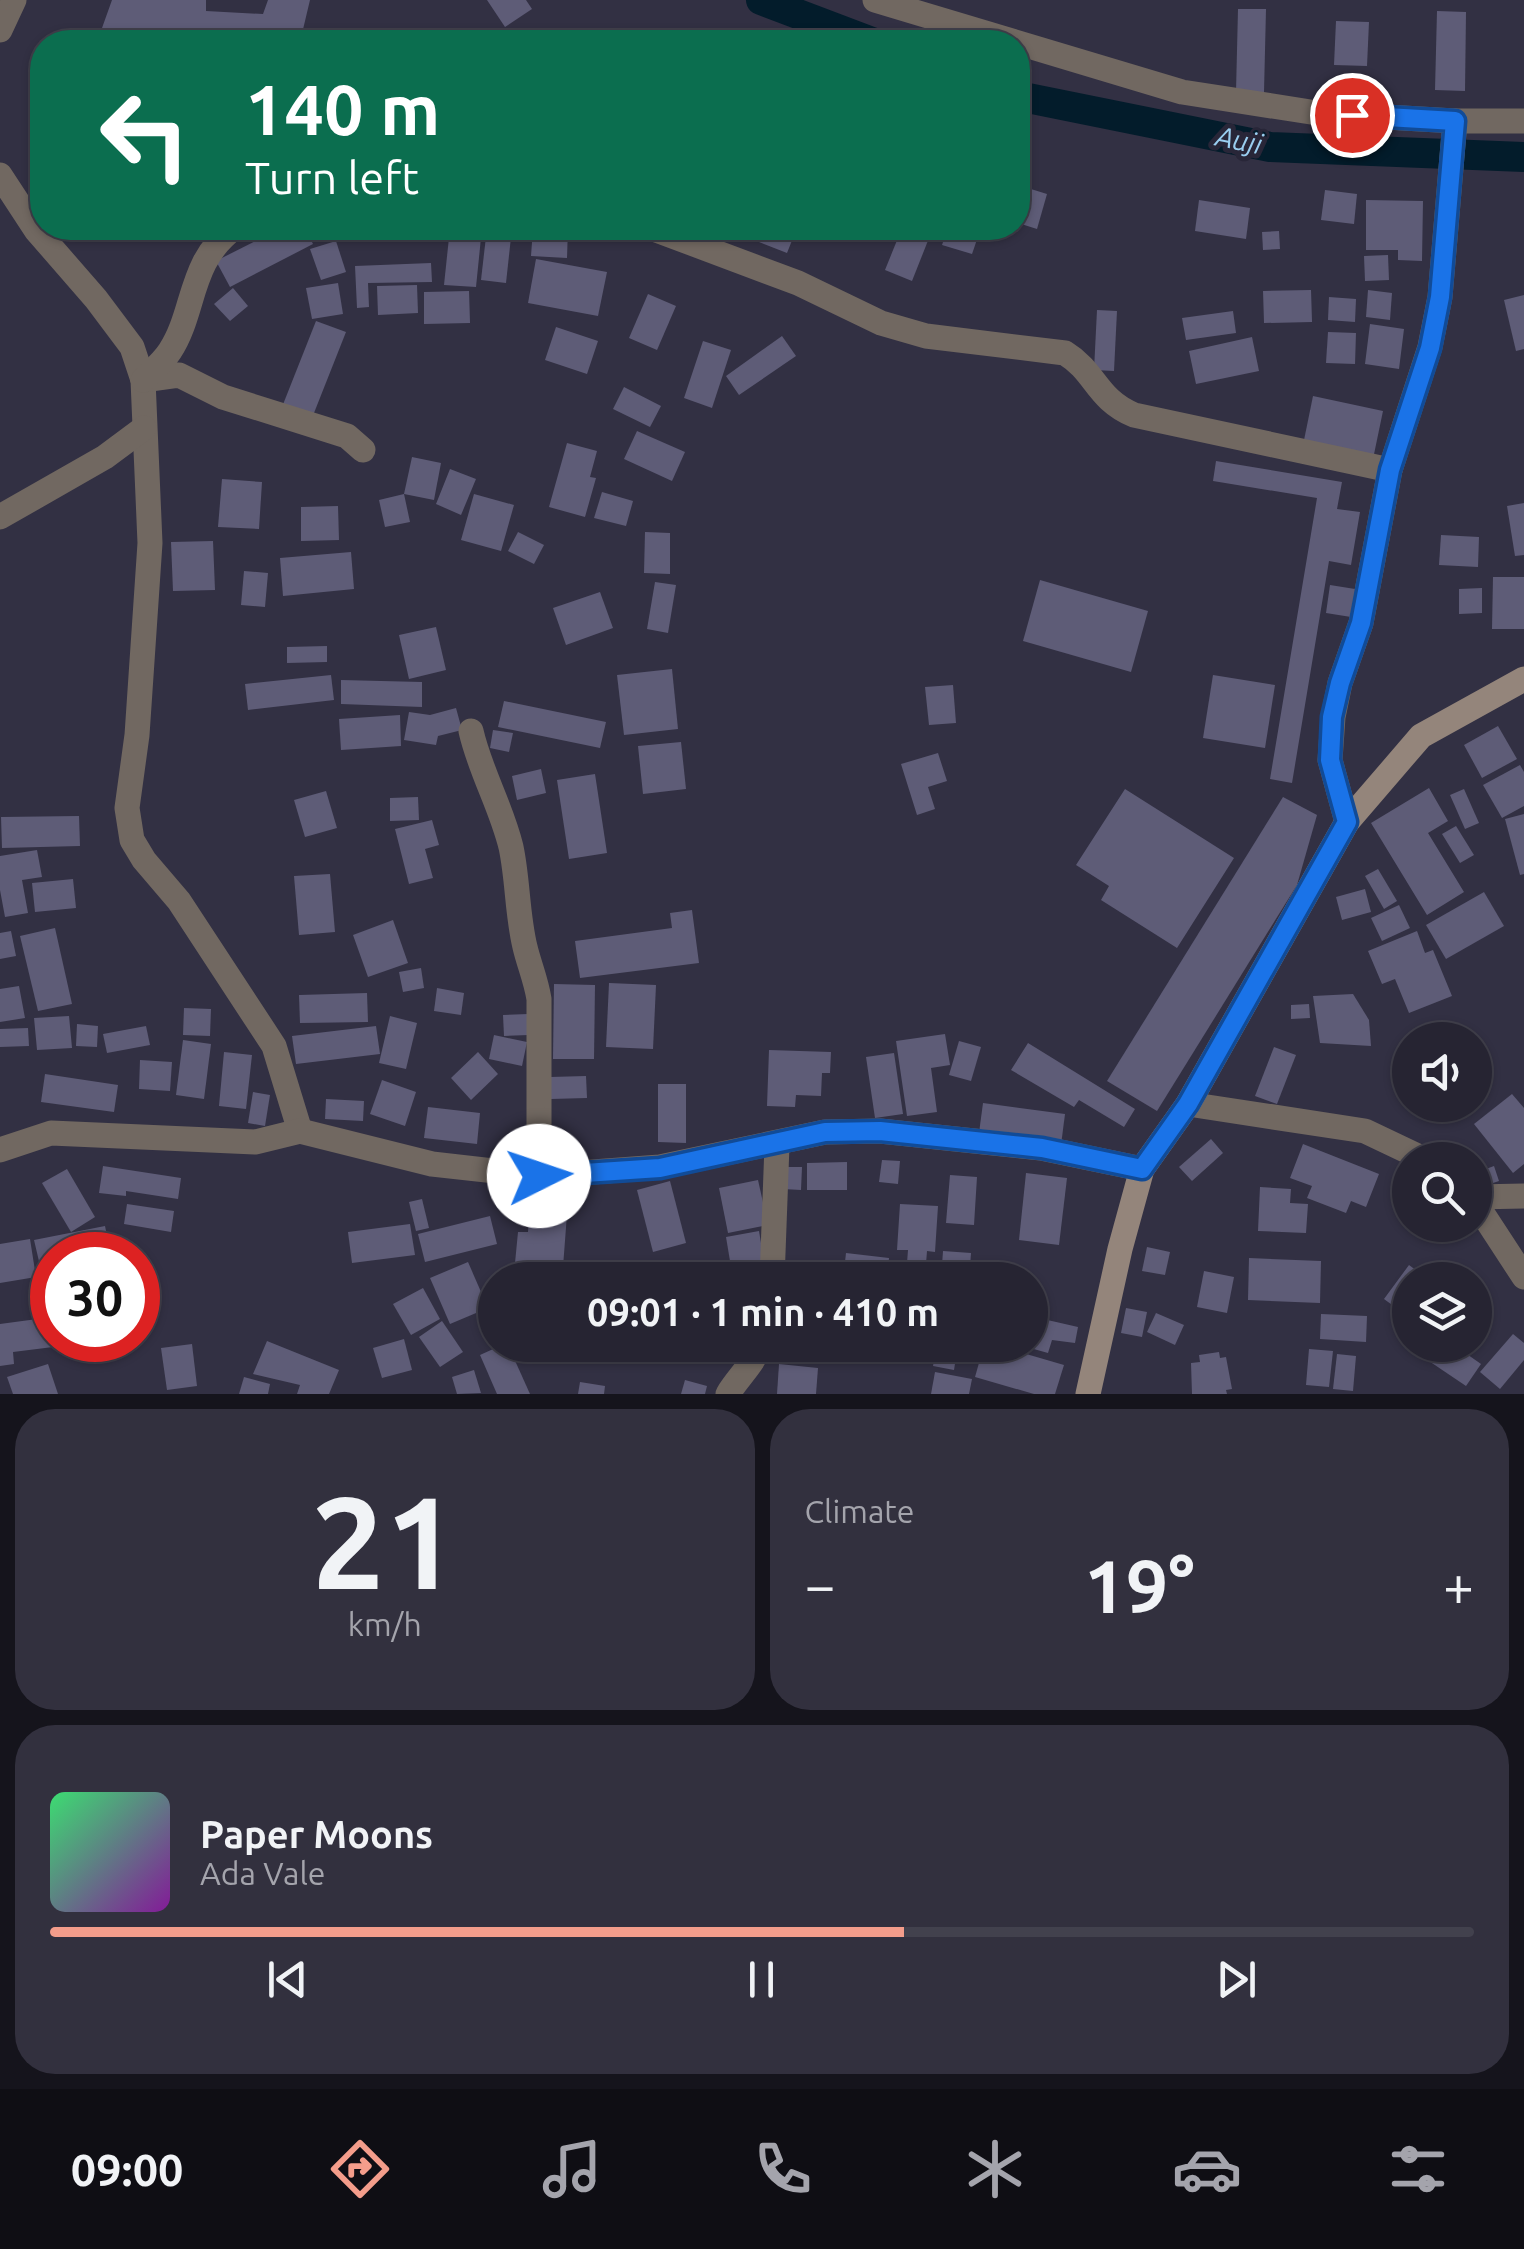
<!DOCTYPE html>
<meta charset="utf-8">
<style>
:root{--surface:#262432;--page:#32303e;--text:#f1f3f6;--muted:#a4a4ac;--line:#42414d;--accent:#f49d8b}
body{margin:0;font-family:Ubuntu,sans-serif;background:var(--page);color:var(--text);height:100vh;display:flex;flex-direction:column;font-size:38px;white-space:nowrap}
*{box-sizing:border-box;margin:0}
p{font-size:32px;color:var(--muted)}
.icon{flex:none;width:55px;height:55px;fill:none;stroke:currentColor;stroke-width:2;stroke-linecap:round;stroke-linejoin:round}
.map{position:relative;height:1394px;overflow:hidden}
.panel{display:flex;flex-direction:column;gap:15px;padding:15px;background:#15141c;flex:1}
.panel>*{flex:none}
.top-card{position:absolute;left:30px;top:30px;width:1000px;height:210px;border-radius:40px;box-shadow:0 2px 8px #0004,0 0 0 2px var(--line);background:#0b6e4f;color:#fff;overflow:hidden}
.fabs{position:absolute;left:1392px;top:1022px;display:grid;gap:20px}
.fabs a{display:grid;place-items:center;width:100px;height:100px;border-radius:50%;background:var(--surface);box-shadow:0 2px 8px #0004,0 0 0 2px var(--line);font-size:50px}
.speed{position:absolute;left:30px;top:1232px;display:flex;gap:20px;font-size:50px;font-weight:700;text-align:center}
.speed>*{display:grid;place-content:center;width:130px;height:130px;border-radius:50%;background:var(--surface);box-shadow:0 2px 8px #0004,0 0 0 2px var(--line);line-height:1}
.speed .limit{border:15px solid #d22;background:#fff;color:#111}
.pin{position:absolute;display:grid;place-items:center;width:85px;height:85px;color:#fff;margin:-42px;border:5px solid #fff;border-radius:50%;box-shadow:0 2px 10px #0007}
.me{position:absolute;width:110px;margin:-55px;rotate:86deg;stroke-linejoin:round;filter:drop-shadow(0 0 8px #0008)}
.turn{display:flex;align-items:center;gap:35px;height:210px;padding:0 50px;font-size:45px}
.turn .icon{width:130px;height:130px;stroke-width:2.5}
.turn b{display:block;font-size:70px;line-height:85px}
.big{font-size:75px;font-weight:600;line-height:1.1}
.panel .tile{flex:1;display:flex;flex-direction:column;justify-content:center;gap:15px;min-width:0;padding:0 35px;border-radius:40px;background:var(--page)}
.panel .dial{align-items:center;gap:0}
.dial b{font-size:130px;line-height:1}
.song{display:flex;align-items:center;gap:30px}
.cover{width:120px;height:120px;border-radius:15px;background:linear-gradient(135deg,hsl(140 70% 55%),hsl(290 70% 35%))}
.played{height:10px;border-radius:5px;background:linear-gradient(90deg,var(--accent) 60%,var(--line) 60%)}
.keys{display:flex;justify-content:space-around;direction:ltr}
.heat{display:flex;justify-content:space-between;align-items:center;font-size:55px;direction:ltr}
.panel .tiles{flex:1;display:grid;gap:15px;grid-template-columns:1fr 1fr}
.tile:last-child{grid-column:span 2}
.trip{position:absolute;left:478px;top:1262px;width:570px;height:100px;border-radius:50px;background:var(--surface);box-shadow:0 2px 8px #0004,0 0 0 2px var(--line);font-weight:600;line-height:100px;text-align:center}
.menu{display:flex;height:160px;justify-content:space-around;align-items:center;background:#0f0e14;color:var(--muted)}
.menu .icon{width:70px;height:70px}
.menu .active{color:var(--accent)}
.menu b{font-size:45px;color:var(--text)}
.map>svg:first-child{display:block}
.lines{fill:none;stroke-linecap:round;stroke-linejoin:round}
.canal{stroke:#031c2b;stroke-width:30}
.building{fill:#5e5c77}
.street{stroke:#716861;stroke-width:25}
.secondary{stroke:#94857b;stroke-width:25}
.route-casing{stroke:#114b97;stroke-width:25}
.route{stroke:#1a73e8;stroke-width:18}
.labels{text-anchor:middle;stroke-width:10;stroke-linejoin:round;paint-order:stroke}
.water-label{font-size:28px;font-style:italic;fill:#9acef0;stroke:#282638}
</style>
<div class="map">
<svg width="1524" height="1394" viewBox="0 0 1524 1394">
<rect width="100%" height="100%" fill="#323043"/>
<g class="lines">
<!-- canal -->
<g class="canal">
<path d="M761,0l111,42"/>
<path d="M1018,96l252,51 254,10"/>
</g>
</g>
<!-- building -->
<g class="building">
<path d="M112,0h94v11l57,3 5,-14h42l-10,42h-203z"/>
<path d="M487,0h39l6,9 -27,18z"/>
<path d="M1238,9h28l-2,83h-28z"/>
<path d="M1437,11l29,1 -1,79 -30,-1z"/>
<path d="M1336,21l33,1 -2,44 -33,-1z"/>
<path d="M1018,185l29,9 -10,35 -19,-6z"/>
<path d="M1325,190l32,4 -3,30 -33,-4z"/>
<path d="M1199,200l51,8 -4,31 -51,-8z"/>
<path d="M1366,200l57,1 -1,60 -24,-1v-10h-32z"/>
<path d="M281,228h24l8,16 -83,43 -14,-26z"/>
<path d="M450,228h32l-6,59 -32,-2z"/>
<path d="M487,228h25l-6,55 -25,-3z"/>
<path d="M533,228h35l-1,30 -36,-2z"/>
<path d="M759,228h38l-10,25 -33,-13z"/>
<path d="M902,228h31l-21,53 -27,-11z"/>
<path d="M948,228h33l-9,26 -30,-9z"/>
<path d="M1279,231l1,18 -17,1 -1,-18z"/>
<path d="M336,241l10,31 -25,8 -11,-31z"/>
<path d="M1388,255l1,25 -24,1 -1,-25z"/>
<path d="M536,259l71,13 -9,44 -70,-13z"/>
<path d="M431,263l1,19 -64,1 1,24 -12,1 -2,-42z"/>
<path d="M338,283l5,31 -31,5 -6,-31z"/>
<path d="M417,285l1,28 -40,2 -1,-29z"/>
<path d="M233,288l15,18 -18,15 -16,-17z"/>
<path d="M1311,290l1,32 -48,1 -1,-32z"/>
<path d="M1368,290l24,3 -2,27 -24,-3z"/>
<path d="M469,291l1,32 -46,1v-32z"/>
<path d="M648,294l28,12 -19,44 -28,-12z"/>
<path d="M1524,295v54l-8,2 -12,-51z"/>
<path d="M1329,297l27,2 -1,23 -27,-2z"/>
<path d="M1097,310l20,1 -3,60 -20,-1z"/>
<path d="M1233,311l3,22 -50,7 -4,-22z"/>
<path d="M316,321l30,11 -34,86 -30,-11z"/>
<path d="M1370,324l34,5 -5,40 -34,-5z"/>
<path d="M556,327l42,14 -11,33 -42,-14z"/>
<path d="M1328,332l28,1 -1,31 -29,-1z"/>
<path d="M782,336l14,20 -57,39 -13,-19z"/>
<path d="M1252,337l7,34 -63,13 -7,-33z"/>
<path d="M703,341l28,9 -19,58 -28,-10z"/>
<path d="M624,387l37,19 -11,21 -37,-18z"/>
<path d="M1313,396l70,15 -10,48 -70,-14z"/>
<path d="M637,431l48,21 -13,29 -48,-22z"/>
<path d="M567,443l30,8 -7,26 6,1 -11,39 -36,-10z"/>
<path d="M412,457l29,6 -7,37 -30,-6z"/>
<path d="M1216,461l126,21 -5,27 23,3 -9,53 -22,-4 -37,222 -22,-4 47,-281 -104,-17z"/>
<path d="M450,469l26,10 -15,36 -25,-11z"/>
<path d="M222,479l40,3 -3,47 -41,-2z"/>
<path d="M602,492l31,9 -7,25 -32,-8z"/>
<path d="M404,494l6,28 -25,5 -6,-27z"/>
<path d="M474,494l40,11 -13,46 -40,-11z"/>
<path d="M1524,503v52l-9,1 -8,-50z"/>
<path d="M338,506l1,34 -38,1v-34z"/>
<path d="M518,532l26,13 -10,19 -26,-13z"/>
<path d="M645,532l25,1v41l-26,-1z"/>
<path d="M1441,535l38,2 -1,30 -39,-2z"/>
<path d="M213,541l2,49 -42,1 -2,-49z"/>
<path d="M351,552l3,37 -71,7 -3,-38z"/>
<path d="M244,571l24,2 -3,34 -24,-2z"/>
<path d="M1493,577h31v52h-32z"/>
<path d="M1040,580l108,31 -17,61 -108,-31z"/>
<path d="M655,582l21,3 -8,48 -21,-4z"/>
<path d="M1330,585l25,4 -4,28 -25,-4z"/>
<path d="M1482,588v25l-23,1v-25z"/>
<path d="M600,592l13,36 -47,17 -13,-37z"/>
<path d="M436,627l10,43 -37,9 -10,-44z"/>
<path d="M327,646v16l-40,1v-16z"/>
<path d="M672,669l6,60 -54,6 -7,-60z"/>
<path d="M331,675l3,25 -86,10 -3,-26z"/>
<path d="M1213,675l62,10 -10,63 -62,-10z"/>
<path d="M341,680l81,2v25l-81,-3z"/>
<path d="M953,685l3,38 -27,2 -4,-38z"/>
<path d="M504,701l102,21 -6,26 -102,-21z"/>
<path d="M456,708l6,22 -24,6 -2,9 -32,-5 5,-28 21,3z"/>
<path d="M400,715l1,31 -60,4 -2,-31z"/>
<path d="M1498,726l19,33 -35,19 -18,-33z"/>
<path d="M493,730l20,3 -4,19 -19,-4z"/>
<path d="M681,742l5,47 -43,5 -5,-48z"/>
<path d="M938,753l9,28 -19,6 7,22 -18,6 -16,-51z"/>
<path d="M1520,765l4,7v34l-22,12 -19,-33z"/>
<path d="M541,769l5,24 -29,7 -5,-24z"/>
<path d="M595,774l12,79 -38,6 -12,-79z"/>
<path d="M1429,788l19,33 -20,12 36,59 -37,23 -56,-92z"/>
<path d="M1125,789l109,69 -57,90 -76,-48 8,-14 -33,-21z"/>
<path d="M1464,789l15,34 -14,6 -15,-34z"/>
<path d="M326,791l11,37 -32,9 -11,-37z"/>
<path d="M418,797l1,23 -29,1v-23z"/>
<path d="M1283,797l34,18 -20,70 -140,226 -50,-30z"/>
<path d="M1524,814v60l-4,1 -15,-56z"/>
<path d="M79,816l1,30 -78,2 -1,-31z"/>
<path d="M432,820l7,25 -14,4 8,29 -24,6 -14,-55z"/>
<path d="M1456,826l18,29 -14,8 -18,-29z"/>
<path d="M37,850l5,27 -20,3 6,33 -23,4 -5,-27v-34z"/>
<path d="M1378,869l19,32 -13,8 -19,-33z"/>
<path d="M330,874l5,58 -36,3 -5,-59z"/>
<path d="M73,879l3,29 -41,4 -3,-29z"/>
<path d="M1365,889l6,23 -29,8 -6,-23z"/>
<path d="M1484,892l20,34 -58,33 -20,-34z"/>
<path d="M1399,905l11,23 -28,13 -11,-23z"/>
<path d="M692,910l7,53 -119,15 -5,-37 97,-13 -2,-15z"/>
<path d="M393,920l15,43 -40,14 -15,-42z"/>
<path d="M55,928l17,76 -34,7 -18,-75z"/>
<path d="M11,931l5,25 -16,3v-26z"/>
<path d="M1417,931l8,22 8,-3 19,46 -43,17 -14,-34 -13,5 -14,-33z"/>
<path d="M421,968l3,20 -21,4 -4,-20z"/>
<path d="M609,983l47,2 -3,64 -47,-2z"/>
<path d="M554,984l41,1 -1,74h-41z"/>
<path d="M19,986l6,32 -25,4v-33z"/>
<path d="M437,988l27,5 -3,22 -27,-4z"/>
<path d="M367,993l1,29 -68,1 -1,-28z"/>
<path d="M1353,994l16,26 2,26 -51,-3 -7,-47z"/>
<path d="M1309,1004l1,14 -19,1v-14z"/>
<path d="M184,1008l27,1 -1,27 -27,-1z"/>
<path d="M528,1014l1,21 -25,1 -1,-21z"/>
<path d="M69,1016l3,32 -35,2 -3,-32z"/>
<path d="M390,1016l27,7 -11,46 -27,-6z"/>
<path d="M77,1024l21,2 -1,21 -21,-1z"/>
<path d="M146,1026l4,19 -43,8 -4,-19z"/>
<path d="M376,1026l4,28 -84,10 -4,-28z"/>
<path d="M28,1028l1,18 -29,1v-18z"/>
<path d="M945,1034l5,31 -19,3 6,44 -30,4 -11,-75z"/>
<path d="M494,1035l33,7 -5,24 -33,-7z"/>
<path d="M183,1040l28,4 -7,55 -28,-4z"/>
<path d="M959,1041l22,6 -10,34 -22,-6z"/>
<path d="M1028,1043l107,66 -11,18 -45,-27 -5,7 -63,-37z"/>
<path d="M1274,1047l22,8 -19,49 -22,-8z"/>
<path d="M769,1050l62,2 -1,21h-8l-1,23 -25,-1 -1,12 -28,-1z"/>
<path d="M224,1052l28,3 -6,54 -27,-3z"/>
<path d="M478,1052l20,22 -27,26 -20,-22z"/>
<path d="M894,1053l9,61 -28,4 -9,-61z"/>
<path d="M140,1060l32,2 -2,29 -31,-2z"/>
<path d="M45,1074l73,11 -4,27 -73,-10z"/>
<path d="M586,1076l1,22 -36,1 -1,-22z"/>
<path d="M382,1080l34,12 -11,34 -35,-12z"/>
<path d="M658,1084h28v59l-28,-1z"/>
<path d="M253,1092l17,3 -5,31 -17,-3z"/>
<path d="M1512,1094l12,14v56l-11,9 -39,-49z"/>
<path d="M326,1099l38,2 -1,20 -38,-2z"/>
<path d="M983,1103l82,11 -4,31 -82,-12z"/>
<path d="M428,1107l52,6 -3,31 -53,-6z"/>
<path d="M1211,1139l12,14 -31,28 -13,-14z"/>
<path d="M1303,1144l76,30 -13,33 -15,-6 -5,12 -39,-15 5,-12 -22,-8z"/>
<path d="M882,1160l18,1 -2,23 -19,-2z"/>
<path d="M847,1162v28h-40v-27z"/>
<path d="M103,1166l78,12 -3,21 -52,-8v5l-27,-3z"/>
<path d="M1494,1166l5,15 -24,8v-16z"/>
<path d="M784,1167h18l-1,23 -18,-1z"/>
<path d="M67,1169l28,48 -24,15 -29,-49z"/>
<path d="M1026,1173l41,5 -8,67 -40,-5z"/>
<path d="M950,1175l27,2 -3,48 -28,-2z"/>
<path d="M758,1180l10,45 -40,8 -9,-45z"/>
<path d="M670,1181l16,62 -33,9 -16,-62z"/>
<path d="M1260,1187l31,2 -1,14 18,1 -2,29 -48,-2z"/>
<path d="M538,1198l30,3 -5,66 -48,-4 3,-31h10l1,-16h8z"/>
<path d="M422,1199l7,29 -13,3 -7,-29z"/>
<path d="M127,1204l47,7 -3,21 -47,-8z"/>
<path d="M900,1204l38,2 -3,46 -8,-1 -1,13 -19,-1 1,-13h-11z"/>
<path d="M490,1216l7,28 -72,18 -7,-28z"/>
<path d="M410,1224l5,31 -63,8 -4,-31z"/>
<path d="M105,1226l6,29h-59v16l-10,3 -8,-34z"/>
<path d="M759,1231l5,30 -33,6 -5,-30z"/>
<path d="M30,1239l6,38 -36,6v-39z"/>
<path d="M1147,1247l23,5 -5,23 -23,-4z"/>
<path d="M943,1251l28,2 -2,27h-28z"/>
<path d="M846,1253l43,5 -2,22h-44z"/>
<path d="M1249,1258l72,3 -1,42 -72,-3z"/>
<path d="M468,1262l20,46 -38,16 -20,-46z"/>
<path d="M1409,1265l20,15h-19v23l-7,10 -19,-14z"/>
<path d="M734,1270h28l1,10h-29z"/>
<path d="M1204,1271l30,6 -7,36 -30,-6z"/>
<path d="M52,1278v33l-16,2 -4,-32z"/>
<path d="M423,1288l17,31 -29,16 -18,-31z"/>
<path d="M1126,1308l21,4 -5,25 -21,-4z"/>
<path d="M1156,1313l28,12 -9,20 -28,-13z"/>
<path d="M1321,1314l46,2 -1,26 -46,-3z"/>
<path d="M1030,1316l48,11 -3,16 -23,-3 -4,13 -18,-5z"/>
<path d="M52,1317v23h9v6l-48,6 1,12 -14,2v-42z"/>
<path d="M442,1321l21,31 -23,15 -21,-30z"/>
<path d="M1513,1334l11,9v17l-24,29 -20,-17z"/>
<path d="M404,1339l8,31 -30,8 -9,-30z"/>
<path d="M69,1340h55v2l-54,7z"/>
<path d="M267,1341l72,29 -10,24h-32l3,-9 -47,-11z"/>
<path d="M192,1344l5,42 -30,4 -6,-42z"/>
<path d="M502,1345h6l22,49h-33l-17,-39z"/>
<path d="M780,1345h64l-1,14 -64,-7z"/>
<path d="M847,1345h69l-1,10 -68,-7z"/>
<path d="M937,1345h21l-4,25 -21,-4z"/>
<path d="M984,1345h11l69,20 -9,29h-21l-59,-17z"/>
<path d="M1431,1345h23l27,19 -15,22 -43,-29z"/>
<path d="M1309,1349l24,2 -4,36 -23,-2z"/>
<path d="M1219,1352l1,6 6,-1 6,32 -6,1 1,4h-35l-1,-31 9,-1 -1,-7z"/>
<path d="M1337,1354l19,2 -3,35 -20,-2z"/>
<path d="M48,1364l10,30h-45l-6,-17z"/>
<path d="M779,1364l39,4 -2,26h-39z"/>
<path d="M474,1370l7,23 -24,1 -5,-17z"/>
<path d="M935,1372l37,7 -3,15h-38z"/>
<path d="M244,1377l26,7 -2,10h-29z"/>
<path d="M685,1380l22,6 -2,8h-24z"/>
<path d="M580,1382l25,4 -1,8h-26z"/>
</g>
<g class="lines">
<!-- street -->
<g class="street">
<path d="M875,0l307,92 135,21 138,8h69"/>
<path d="M0,30l14,-30"/>
<path d="M0,175l36,55 60,69 36,48 11,33 7,163 -13,192 -10,73 5,32 12,20 35,41 95,145 26,85"/>
<path d="M651,228l147,55 83,40 45,13 139,17c31,19 31,46 69,62l256,55"/>
<path d="M143,380l36,-5 44,22 124,39 16,14"/>
<path d="M143,380c9,-9 20,-18 27,-29 26,-40 18,-89 64,-123"/>
<path d="M0,517l105,-60 39,-29"/>
<path d="M471,731c9,40 30,75 40,116 7,33 6,67 14,100 4,17 11,33 14,52v177"/>
<path d="M1347,822l-17,-62 3,-43 7,-34 21,-60 29,-153 40,-123 10,-50 15,-176"/>
<path d="M1188,1104l177,27 61,29"/>
<path d="M0,1150l51,-17 204,9 45,-11 132,33 107,12 121,-9 165,-35 55,-1 161,17 101,21"/>
<path d="M1475,1197l49,-1"/>
<path d="M1475,1202l49,75"/>
<path d="M772,1280l5,-135"/>
<path d="M728,1394c10,-17 26,-30 32,-49"/>
</g>
<!-- secondary -->
<path class="secondary" d="M1088,1394l32,-145 22,-80 46,-65 159,-282 74,-86 103,-57"/>
</g>
<g class="lines">
<!-- route casing -->
<g class="route-casing">
<path id="route" d="M539,1176l121,-8 165,-36 55,-1 162,17 100,21 46,-65 159,-282 -17,-62 2,-43 8,-34 21,-60 29,-153 40,-122 10,-51 15,-176 -103,-6"/>
</g>
<!-- route -->
<use href="#route" class="route"/>
</g>
<g class="labels">
<!-- water labels -->
<g class="water-label">
<text transform="translate(1239 140) rotate(11)" y="10">Auji</text>
</g>
</g>
</svg>
<div class="fabs">
<a><svg class="icon" aria-label="sound" viewBox="0 0 24 24"><path d="M4 9h4l5-4v14l-5-4H4zM17 9q2 3 0 6"/></svg></a>
<a><svg class="icon" aria-label="search" viewBox="0 0 24 24"><circle cx="10" cy="10" r="6"/><path d="M15 15l6 6"/></svg></a>
<a><svg class="icon" aria-label="layers" viewBox="0 0 24 24"><path d="M12 4l9 5-9 5-9-5zM3 14l9 5 9-5"/></svg></a>
</div>
<div class="speed"><div class="limit">30</div></div>
<div class="pin" style="left:1352px;top:115px;background:#d93025"><svg class="icon" aria-label="arrive" viewBox="0 0 24 24"><path d="M6 21V4h12l-3 4 3 4H6"/></svg></div>
<svg class="me" style="left:539px;top:1176px" viewBox="-20 -20 40 40"><circle r="19" fill="#fff"/><path d="M0-13L10 11 0 6-10 11z" fill="#1a73e8"/></svg>
<div class="trip">09:01 · 1 min · 410 m</div>
<div class="top-card">
<div class="turn"><svg class="icon" aria-label="left" viewBox="0 0 24 24"><path d="M17 20v-9H6M10 6l-5 5 5 5"/></svg><div><b>140 m</b>Turn left</div></div>
</div>
</div>
<section class="panel">
<div class="tiles">
<div class="tile dial"><b>21</b><p>km/h</p></div>
<div class="tile"><p>Climate</p>
<div class="heat"><a>−</a><b class="big">19°</b><a>+</a></div>
</div>
<div class="tile">
<div class="song"><i class="cover"></i><div><b>Paper Moons</b><p>Ada Vale</p></div></div>
<div class="played"></div>
<div class="keys"><svg class="icon" aria-label="previous" viewBox="0 0 24 24"><path d="M18 5L8 12l10 7zM5 5v14"/></svg><svg class="icon" aria-label="pause" viewBox="0 0 24 24"><path d="M8 5v14M16 5v14"/></svg><svg class="icon" aria-label="next" viewBox="0 0 24 24"><path d="M6 5l10 7-10 7zM19 5v14"/></svg></div>
</div>
</div>
</section>
<nav class="menu">
<b>09:00</b>
<svg class="icon active" aria-label="directions" viewBox="0 0 24 24"><path d="M12 3l9 9-9 9-9-9zM9 14v-3h6M13 9l2 2-2 2"/></svg>
<svg class="icon" aria-label="music" viewBox="0 0 24 24"><path d="M9 18V5l10-2v13"/><circle cx="6" cy="18" r="3"/><circle cx="16" cy="16" r="3"/></svg>
<svg class="icon" aria-label="phone" viewBox="0 0 24 24"><path d="M5 4h4l2 5-3 2q2 4 5 5l2-3 5 2v4C11 20 4 13 5 4z"/></svg>
<svg class="icon" aria-label="climate" viewBox="0 0 24 24"><path d="M12 3v18M4 7l16 10M4 17L20 7"/></svg>
<svg class="icon" aria-label="car" viewBox="0 0 24 24"><path d="M5 17H2v-5l4-1 3-4h7l3 4 3 1v5h-3M9 17h6M6 11h13"/><circle cx="7" cy="17" r="2"/><circle cx="17" cy="17" r="2"/></svg>
<svg class="icon" aria-label="filters" viewBox="0 0 24 24"><path d="M4 7h16M4 17h16"/><circle cx="9" cy="7" r="2"/><circle cx="15" cy="17" r="2"/></svg>
</nav>
